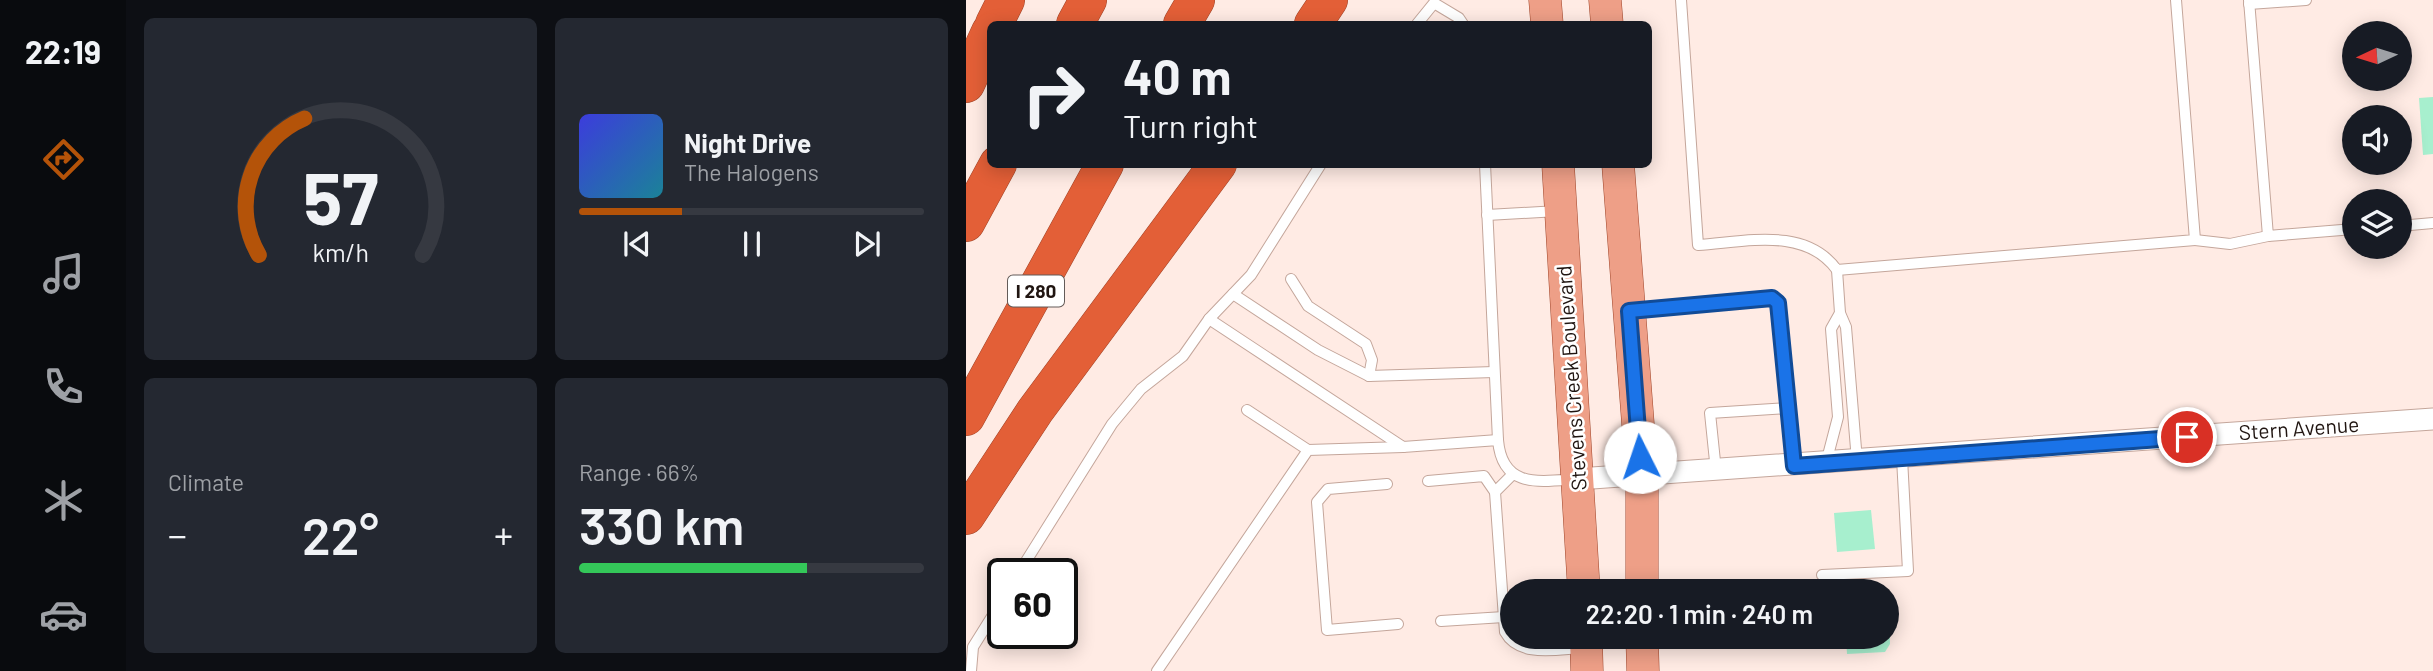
<!DOCTYPE html>
<meta charset="utf-8">
<style>
:root{--surface:#171b24;--page:#242831;--text:#f1f3f6;--muted:#9ea1a6;--line:#363941;--accent:#b45309}
body{margin:0;font-family:Barlow,sans-serif;background:var(--page);color:var(--text);height:100vh;display:flex;flex-direction:column;font-size:26px;white-space:nowrap}
*{box-sizing:border-box;margin:0}
p{font-size:23px;color:var(--muted)}
.icon{flex:none;width:38px;height:38px;fill:none;stroke:currentColor;stroke-width:2;stroke-linecap:round;stroke-linejoin:round}
.map{position:relative;flex:1;overflow:hidden}
.side{display:flex;flex-direction:column;gap:18px;padding:18px;background:#0d0f14;width:840px}
.side>*{flex:none}
.banner{position:absolute;left:21px;top:21px;width:665px;height:147px;border-radius:10px;box-shadow:0 4px 18px #0003;background:#171b24;color:var(--text);overflow:hidden}
.needle{width:46px;rotate:266deg}
.tools{position:absolute;left:1376px;top:21px;display:grid;gap:14px}
.tools a{display:grid;place-items:center;width:70px;height:70px;border-radius:50%;background:var(--surface);box-shadow:0 4px 18px #0003;font-size:35px}
.speed{position:absolute;left:21px;top:558px;display:flex;gap:14px;font-size:35px;font-weight:700;text-align:center}
.speed>*{display:grid;place-content:center;width:91px;height:91px;border-radius:50%;background:var(--surface);box-shadow:0 4px 18px #0003;line-height:1}
.speed .limit{border:4px solid #111;border-radius:10px;background:#fff;color:#111}
.pin{position:absolute;display:grid;place-items:center;width:60px;height:60px;color:#fff;margin:-30px;border:4px solid #fff;border-radius:50%;box-shadow:0 2px 7px #0007}
.me{position:absolute;width:77px;margin:-38px;rotate:356deg;stroke-linejoin:round;filter:drop-shadow(0 0 5px #0008)}
.turn{display:flex;align-items:center;gap:24px;height:147px;padding:0 21px;font-size:32px}
.turn .icon{width:91px;height:91px;stroke-width:2.5}
.turn b{display:block;font-size:49px;line-height:60px}
.big{font-size:52px;font-weight:600;line-height:1.1}
.side .tile{flex:1;display:flex;flex-direction:column;justify-content:center;gap:10px;min-width:0;padding:0 24px;border-radius:10px;background:var(--page)}
.side .dial{align-items:center;gap:0}
.dial svg{height:182px;overflow:visible;fill:none;stroke:var(--line);stroke-width:7;stroke-linecap:round;text-anchor:middle}
.dial text{fill:var(--text);stroke:none}
.song{display:flex;align-items:center;gap:21px}
.cover{width:84px;height:84px;border-radius:10px;background:linear-gradient(135deg,hsl(240 70% 55%),hsl(190 70% 35%))}
.played{height:7px;border-radius:4px;background:linear-gradient(90deg,var(--accent) 30%,var(--line) 30%)}
.keys{display:flex;justify-content:space-around;direction:ltr}
.heat{display:flex;justify-content:space-between;align-items:center;font-size:38px;direction:ltr}
.charge{height:10px;border-radius:5px;background:linear-gradient(90deg,#34c759 66%,var(--line) 0)}
.side .tiles{flex:1;display:grid;gap:18px;grid-template-columns:repeat(2,1fr)}
.trip{position:absolute;left:534px;top:579px;width:399px;height:70px;border-radius:35px;background:var(--surface);box-shadow:0 4px 18px #0003;font-weight:600;line-height:70px;text-align:center}
main{display:flex;flex:1;min-height:0}
.dock{display:flex;flex-direction:column;width:126px;justify-content:space-around;align-items:center;background:#090b0e;color:var(--muted)}
.dock .icon{width:49px;height:49px}
.dock .current{color:var(--accent)}
.dock b{font-size:32px;color:var(--text)}
.map>svg:first-child{display:block}
.green{fill:#a7efce}
.lines{fill:none;stroke-linecap:round;stroke-linejoin:round}
.lane-casing{stroke:#c4a69b;stroke-width:12}
.street-casing{stroke:#c4a69b;stroke-width:23}
.primary-casing{stroke:#9f452a;stroke-width:33}
.highway-casing{stroke:#9f452a;stroke-width:38}
.lane{stroke:#fff;stroke-width:10}
.street{stroke:#fff;stroke-width:21}
.primary{stroke:#ee9f87;stroke-width:32}
.highway{stroke:#e35f37;stroke-width:37}
.route-casing{stroke:#114b97;stroke-width:18}
.route{stroke:#1a73e8;stroke-width:12}
.labels{text-anchor:middle;stroke-width:5;stroke-linejoin:round;paint-order:stroke}
.shield{fill:#fff;stroke:#635b58;stroke-width:2}
.shield-label{font-size:19px;font-weight:bold;fill:#201511}
.street-label{font-size:21px;fill:#201511;stroke:#fff}
</style>
<main>
<nav class="dock">
<b>22:19</b>
<svg class="icon current" aria-label="directions" viewBox="0 0 24 24"><path d="M12 3l9 9-9 9-9-9zM9 14v-3h6M13 9l2 2-2 2"/></svg>
<svg class="icon" aria-label="music" viewBox="0 0 24 24"><path d="M9 18V5l10-2v13"/><circle cx="6" cy="18" r="3"/><circle cx="16" cy="16" r="3"/></svg>
<svg class="icon" aria-label="phone" viewBox="0 0 24 24"><path d="M5 4h4l2 5-3 2q2 4 5 5l2-3 5 2v4C11 20 4 13 5 4z"/></svg>
<svg class="icon" aria-label="climate" viewBox="0 0 24 24"><path d="M12 3v18M4 7l16 10M4 17L20 7"/></svg>
<svg class="icon" aria-label="car" viewBox="0 0 24 24"><path d="M5 17H2v-5l4-1 3-4h7l3 4 3 1v5h-3M9 17h6M6 11h13"/><circle cx="7" cy="17" r="2"/><circle cx="17" cy="17" r="2"/></svg>
</nav>
<section class="side">
<div class="tiles">
<div class="tile dial"><svg viewBox="0 0 100 80">
<path d="M14 69A42 42 0 1 1 86 69"/>
<path d="M14 69A42 42 0 0 1 34 9" stroke="#b45309"/>
<text x="50" y="56" font-size="32" font-weight="700">57</text>
<text x="50" y="72" font-size="11">km/h</text>
</svg></div>
<div class="tile">
<div class="song"><i class="cover"></i><div><b>Night Drive</b><p>The Halogens</p></div></div>
<div class="played"></div>
<div class="keys"><svg class="icon" aria-label="previous" viewBox="0 0 24 24"><path d="M18 5L8 12l10 7zM5 5v14"/></svg><svg class="icon" aria-label="pause" viewBox="0 0 24 24"><path d="M8 5v14M16 5v14"/></svg><svg class="icon" aria-label="next" viewBox="0 0 24 24"><path d="M6 5l10 7-10 7zM19 5v14"/></svg></div>
</div>
<div class="tile"><p>Climate</p>
<div class="heat"><a>−</a><b class="big">22°</b><a>+</a></div>
</div>
<div class="tile"><p>Range · 66%</p><b class="big">330 km</b><div class="charge"></div></div>
</div>
</section>
<div class="map">
<svg width="1467" height="671" viewBox="0 0 1467 671">
<rect width="100%" height="100%" fill="#ffebe4"/>
<!-- green -->
<g class="green">
<path d="M1467,97v57l-10,1 -4,-57z"/>
<path d="M905,510l4,39 -38,3 -3,-39z"/>
<path d="M921,619h2l1,25 -5,8 -38,2 -1,-17h40z"/>
</g>
<g class="lines">
<!-- lane casing -->
<g class="lane-casing">
<g id="lane">
<path d="M715,0l17,245c47,-3 107,-19 139,25l358,-30 -19,-240"/>
<path d="M1283,0l19,236 86,-7"/>
<path d="M1283,4l57,-4"/>
<path d="M451,24l17,-21 25,15 4,6"/>
<path d="M519,164l13,276"/>
<path d="M521,215l71,-4"/>
<path d="M1433,226l34,-3"/>
<path d="M1229,240l35,4 38,-8"/>
<path d="M871,270l3,43 6,14 11,134"/>
<path d="M325,279l17,27 58,38 6,16 -3,16"/>
<path d="M267,294l85,56 51,26 125,-4"/>
<path d="M666,311l140,-13 6,5 16,163"/>
<path d="M243,319l194,128 95,-7c4,48 40,42 77,39"/>
<path d="M281,410l61,40"/>
<path d="M860,463l12,-46 -7,-88 9,-16"/>
<path d="M750,471l-6,-58 78,-5"/>
<path d="M546,475l-17,17 10,140c14,26 52,17 77,16"/>
<path d="M462,481l56,-5 11,16"/>
<path d="M421,484l-59,5 -11,13 10,128 71,-6"/>
<path d="M52,574l94,-150 29,-35 42,-33 26,-37 42,-44 70,-111"/>
<path d="M856,575l86,-4 -6,-113"/>
<path d="M475,621l63,-4"/>
<path d="M5,671l2,-24 30,-48"/>
<path d="M191,671l151,-221 95,-3"/>
</g>
</g>
<!-- street casing -->
<g class="street-casing">
<path id="street" d="M612,479l855,-60"/>
</g>
<!-- primary casing -->
<g class="primary-casing">
<g id="primary">
<path d="M579,0l2,24"/>
<path d="M639,0l2,24"/>
<path d="M592,164l26,428"/>
<path d="M652,164l24,312v116"/>
<path d="M620,637l1,34"/>
<path d="M676,637l1,34"/>
</g>
</g>
<!-- highway casing -->
<g class="highway-casing">
<g id="highway">
<path d="M28,24l12,-24"/>
<path d="M109,24l13,-24"/>
<path d="M216,24l14,-24"/>
<path d="M347,24l16,-24"/>
<path d="M0,84l24,-52"/>
<path d="M0,223l32,-59"/>
<path d="M0,417l139,-253"/>
<path d="M0,516l69,-105 183,-247"/>
</g>
</g>
<!-- lane -->
<use href="#lane" class="lane"/>
<!-- street -->
<use href="#street" class="street"/>
<!-- primary -->
<use href="#primary" class="primary"/>
<!-- highway -->
<use href="#highway" class="highway"/>
</g>
<g class="lines">
<!-- route casing -->
<g class="route-casing">
<path id="route" d="M674,457l-11,-146 143,-13 6,5 16,163 393,-29"/>
</g>
<!-- route -->
<use href="#route" class="route"/>
</g>
<g class="labels">
<!-- shield labels -->
<rect class="shield" x="42" y="275.5" width="56" height="31" rx="5"/>
<g class="shield-label">
<text x="70" y="298">I 280</text>
</g>
<!-- street labels -->
<g class="street-label">
<text transform="translate(606 378) rotate(-94)" y="7">Stevens Creek Boulevard</text>
<text transform="translate(1333 429) rotate(-4)" y="7">Stern Avenue</text>
</g>
</g>
</svg>
<div class="tools">
<a><svg class="needle" viewBox="-14 -14 28 28"><path d="M0-13l5 13h-10z" fill="#e53935"/><path d="M0 13l5-13h-10z" fill="#9ea1a6"/></svg></a>
<a><svg class="icon" aria-label="sound" viewBox="0 0 24 24"><path d="M4 9h4l5-4v14l-5-4H4zM17 9q2 3 0 6"/></svg></a>
<a><svg class="icon" aria-label="layers" viewBox="0 0 24 24"><path d="M12 4l9 5-9 5-9-5zM3 14l9 5 9-5"/></svg></a>
</div>
<div class="speed"><div class="limit">60</div></div>
<div class="pin" style="left:1221px;top:437px;background:#d93025"><svg class="icon" aria-label="arrive" viewBox="0 0 24 24"><path d="M6 21V4h12l-3 4 3 4H6"/></svg></div>
<svg class="me" style="left:674px;top:457px" viewBox="-20 -20 40 40"><circle r="19" fill="#fff"/><path d="M0-13L10 11 0 6-10 11z" fill="#1a73e8"/></svg>
<div class="trip">22:20 · 1 min · 240 m</div>
<div class="banner">
<div class="turn"><svg class="icon" aria-label="right" viewBox="0 0 24 24"><path d="M7 20v-9h11M14 6l5 5-5 5"/></svg><div><b>40 m</b>Turn right</div></div>
</div>
</div>
</main>
